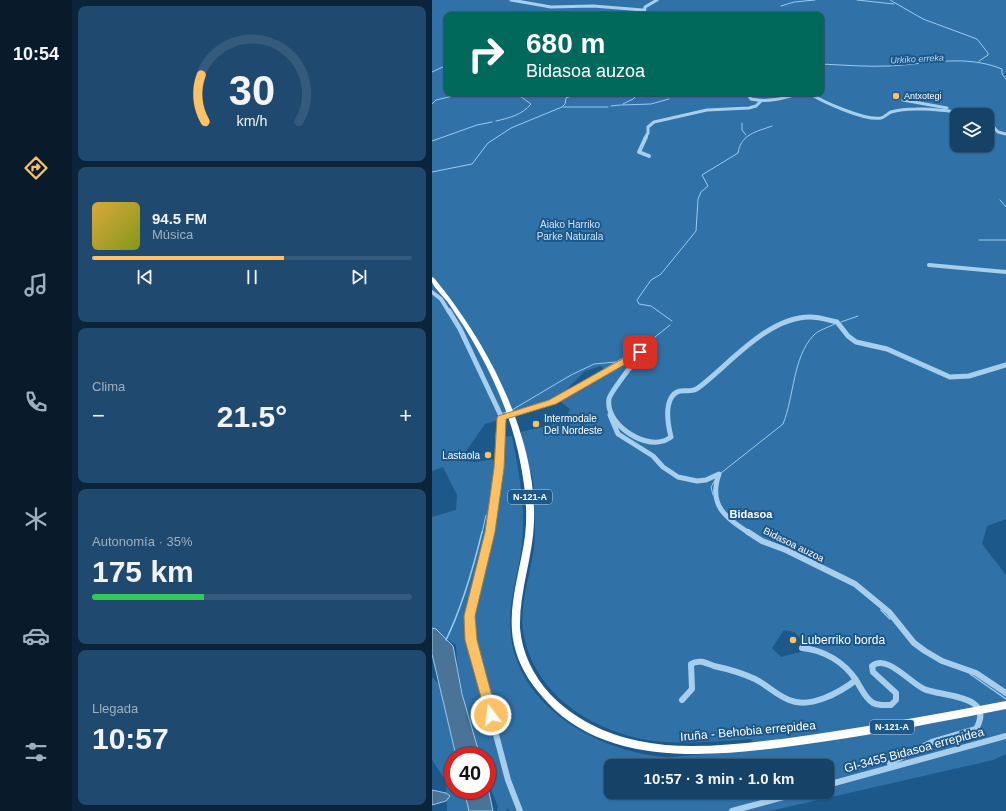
<!DOCTYPE html>
<html lang="es">
<meta charset="utf-8">
<style>
:root{--surface:#164268;--page:#1f496e;--text:#f1f3f6;--muted:#9eb0c0;--line:#355b7c;--accent:#fcc165}
body{margin:0;font-family:Helvetica,sans-serif;background:var(--page);color:var(--text);height:100vh;display:flex;flex-direction:column;font-size:15px;white-space:nowrap}
*{box-sizing:border-box;margin:0}
p{font-size:13px;color:var(--muted)}
.icon{flex:none;width:22px;height:22px;fill:none;stroke:currentColor;stroke-width:2;stroke-linecap:round;stroke-linejoin:round}
.map{position:relative;flex:1;overflow:hidden}
.side{display:flex;flex-direction:column;gap:6px;padding:6px;background:#0c2439;width:360px}
.side>*{flex:none}
.guide{position:absolute;left:12px;top:12px;width:380px;height:84px;border-radius:8px;box-shadow:0 1px 3px #0004,0 0 0 1px var(--line);background:#00695c;color:#fff;overflow:hidden}
.controls{position:absolute;left:518px;top:108px;display:grid;gap:8px}
.controls a{display:grid;place-items:center;width:44px;height:44px;border-radius:8px;background:var(--surface);box-shadow:0 1px 3px #0004,0 0 0 1px var(--line);font-size:20px}
.speed{position:absolute;left:12px;top:747px;display:flex;gap:8px;font-size:20px;font-weight:700;text-align:center}
.speed>*{display:grid;place-content:center;width:52px;height:52px;border-radius:50%;background:var(--surface);box-shadow:0 1px 3px #0004,0 0 0 1px var(--line);line-height:1}
.speed .limit{border:6px solid #d22;background:#fff;color:#111}
.pin{position:absolute;display:grid;place-items:center;width:34px;height:34px;color:#fff;margin:-17px;border-radius:8px;box-shadow:0 2px 6px #0006}
.me{position:absolute;width:44px;margin:-22px;rotate:345deg;stroke-linejoin:round;filter:drop-shadow(0 0 3px #0008)}
.turn{display:flex;align-items:center;gap:14px;height:84px;padding:0 16px;font-size:18px}
.turn .icon{width:52px;height:52px;stroke-width:2.5}
.turn b{display:block;font-size:28px;line-height:34px}
.big{font-size:30px;font-weight:700;line-height:1.1}
.side .card{flex:1;display:flex;flex-direction:column;justify-content:center;gap:6px;min-width:0;padding:0 14px;border-radius:8px;background:var(--page)}
.side .dial{align-items:center;gap:0}
.dial svg{height:104px;overflow:visible;fill:none;stroke:var(--line);stroke-width:7;stroke-linecap:round;text-anchor:middle}
.dial text{fill:var(--text);stroke:none}
.song{display:flex;align-items:center;gap:12px}
.cover{width:48px;height:48px;border-radius:6px;background:linear-gradient(135deg,hsl(40 70% 55%),hsl(70 70% 35%))}
.played{height:4px;border-radius:2px;background:linear-gradient(90deg,var(--accent) 60%,var(--line) 60%)}
.keys{display:flex;justify-content:space-around;direction:ltr}
.heat{display:flex;justify-content:space-between;align-items:center;font-size:22px;direction:ltr}
.charge{height:6px;border-radius:3px;background:linear-gradient(90deg,#34c759 35%,var(--line) 0)}
.trip{position:absolute;left:172px;top:759px;width:230px;height:40px;border-radius:8px;background:var(--surface);box-shadow:0 1px 3px #0004,0 0 0 1px var(--line);font-weight:700;line-height:40px;text-align:center}
main{display:flex;flex:1;min-height:0}
.tabs{display:flex;flex-direction:column;width:72px;justify-content:space-around;align-items:center;background:#091a2a;color:var(--muted)}
.tabs .icon{width:28px;height:28px}
.tabs .active{color:var(--accent)}
.tabs b{font-size:18px;color:var(--text)}
.map>svg:first-child{display:block}
.green{fill:#3072a8;fill-rule:evenodd}
.water{fill:#497397;stroke:#9bcaee}
.lines{fill:none;stroke-linecap:round;stroke-linejoin:round}
.stream-far1{stroke:#9bcaee;stroke-width:1}
.stream{stroke:#9bcaee;stroke-width:1.5}
.minor-far3{stroke:#a7ceec;stroke-width:3}
.minor-far2{stroke:#a7ceec;stroke-width:4}
.minor-far1{stroke:#a7ceec;stroke-width:5}
.minor{stroke:#a7ceec;stroke-width:6}
.highway{fill:#fff;fill-rule:evenodd}
.route{fill:#fcc165;stroke:#a47d42}
.poi-dot{fill:#fcc165;stroke:#1d588a;stroke-width:1.5}
.labels{text-anchor:middle;stroke-width:4;stroke-linejoin:round;paint-order:stroke}
.far-water-label{font-size:9px;font-style:italic;fill:#b3d7f3;stroke:#1d588a}
.far-poi-label{font-size:9px;fill:#fff;stroke:#1d588a;text-anchor:start}
.shield{fill:#1d588a;stroke:#bbcddc;stroke-width:1}
.shield-label{font-size:9px;font-weight:bold;fill:#fff}
.park-label{font-size:10px;fill:#cde5f9;stroke:#1d588a}
.poi-label{font-size:10px;fill:#fff;stroke:#1d588a;text-anchor:start}
.street-label{font-size:10px;fill:#fff;stroke:#1d588a}
.neighbourhood-label{font-size:11px;font-weight:bold;fill:#fff;stroke:#1d588a}
.near-poi-label{font-size:12px;fill:#fff;stroke:#1d588a;text-anchor:start}
.near-street-label{font-size:12px;fill:#fff;stroke:#1d588a}
</style>
<main>
<nav class="tabs">
<b>10:54</b>
<svg class="icon active" aria-label="directions" viewBox="0 0 24 24"><path d="M12 3l9 9-9 9-9-9zM9 14v-3h6M13 9l2 2-2 2"/></svg>
<svg class="icon" aria-label="music" viewBox="0 0 24 24"><path d="M9 18V5l10-2v13"/><circle cx="6" cy="18" r="3"/><circle cx="16" cy="16" r="3"/></svg>
<svg class="icon" aria-label="phone" viewBox="0 0 24 24"><path d="M5 4h4l2 5-3 2q2 4 5 5l2-3 5 2v4C11 20 4 13 5 4z"/></svg>
<svg class="icon" aria-label="climate" viewBox="0 0 24 24"><path d="M12 3v18M4 7l16 10M4 17L20 7"/></svg>
<svg class="icon" aria-label="car" viewBox="0 0 24 24"><path d="M5 17H2v-5l4-1 3-4h7l3 4 3 1v5h-3M9 17h6M6 11h13"/><circle cx="7" cy="17" r="2"/><circle cx="17" cy="17" r="2"/></svg>
<svg class="icon" aria-label="filters" viewBox="0 0 24 24"><path d="M4 7h16M4 17h16"/><circle cx="9" cy="7" r="2"/><circle cx="15" cy="17" r="2"/></svg>
</nav>
<section class="side">
<div class="card dial"><svg viewBox="0 0 100 80">
<path d="M14 69A42 42 0 1 1 86 69"/>
<path d="M14 69A42 42 0 0 1 11 33" stroke="#fcc165"/>
<text x="50" y="56" font-size="32" font-weight="700">30</text>
<text x="50" y="72" font-size="11">km/h</text>
</svg></div>
<div class="card">
<div class="song"><i class="cover"></i><div><b>94.5 FM</b><p>Música</p></div></div>
<div class="played"></div>
<div class="keys"><svg class="icon" aria-label="previous" viewBox="0 0 24 24"><path d="M18 5L8 12l10 7zM5 5v14"/></svg><svg class="icon" aria-label="pause" viewBox="0 0 24 24"><path d="M8 5v14M16 5v14"/></svg><svg class="icon" aria-label="next" viewBox="0 0 24 24"><path d="M6 5l10 7-10 7zM19 5v14"/></svg></div>
</div>
<div class="card"><p>Clima</p>
<div class="heat"><a>−</a><b class="big">21.5°</b><a>+</a></div>
</div>
<div class="card"><p>Autonomía · 35%</p><b class="big">175 km</b><div class="charge"></div></div>
<div class="card"><p>Llegada</p><b class="big">10:57</b></div>
</section>
<div class="map">
<svg width="574" height="811" viewBox="0 0 574 811">
<rect width="100%" height="100%" fill="#1d588a"/>
<!-- green -->
<g class="green">
<path d="M0,0h574v519l-19,7 -5,18 24,31v179l-13,6 -223,51h-260l-3,-3 -1,3h-9l1,-4 -11,-28v-23h-7c-11,-36 -23,-73 -24,-111l-24,-16v-112l24,-7 1,-15 -14,-28 -11,4zM15,15h374v78h-374zM525,115h30v30h-30zM169,366l4,4 -45,26 25,-25zM125,399l13,10 -6,13 -43,10c1,16 7,30 11,44 3,13 2,29 3,43 0,9 0,20 -1,30 -4,26 -14,54 -11,81 9,64 71,103 131,111 32,4 64,0 97,-2l7,11c-21,1 -42,3 -64,5 -9,0 -20,3 -30,2 -72,-7 -154,-55 -154,-135 0,-26 9,-51 12,-78 4,-37 -3,-71 -10,-108l-14,2 -2,21 -20,3 -17,-1 26,-37 66,-19zM352,630l10,2 18,17 -31,8 -9,-9zM179,766h216v26h-216z"/>
<path d="M0,677l7,7 17,72h-3v34h11l5,21h-22l-1,-30 -14,-21z"/>
</g>
<!-- water -->
<g class="water">
<path d="M0,628l4,1 17,17 9,48 18,62h-24l-24,-102z"/>
<path d="M55,783l6,28h-24l-5,-21h23z"/>
<path d="M0,790l14,3 4,3 -4,5 -14,4z"/>
</g>
<g class="lines">
<!-- stream-far1 -->
<g class="stream-far1">
<path d="M425,0l37,4"/>
<path d="M458,0l33,19 54,20 11,14v2l-9,6"/>
<path d="M349,6l13,-4 21,-2"/>
<path d="M389,64c23,1 45,3 68,2 39,-2 76,-12 113,3v5l4,5"/>
<path d="M0,72l15,-7"/>
<path d="M0,104l4,-4 30,-7"/>
<path d="M191,104l10,-5 6,-6"/>
<path d="M189,105l30,-1 18,-5"/>
<path d="M179,106l9,-1"/>
<path d="M131,107h45"/>
<path d="M64,121c13,-3 26,-6 35,-17l-11,-8 2,-3"/>
<path d="M310,123v7l4,5"/>
<path d="M0,141l45,-16 15,-3"/>
<path d="M0,172l40,-8 16,-21 23,-15 51,-21 3,-3 1,-6 13,-5"/>
<path d="M568,200l6,7"/>
<path d="M547,240h27"/>
<path d="M240,321l-21,-15 -12,-2 -2,-4 14,-20 10,-6 35,-43 2,-32 3,-7 7,-6 -6,-11 36,-22c3,-19 18,-21 34,-27"/>
<path d="M409,322l17,-6"/>
<path d="M208,349l30,-24"/>
<path d="M80,410l59,-35 23,-11 22,-2"/>
<path d="M71,413l4,-1"/>
<path d="M64,438l1,-14"/>
<path d="M289,473l62,-49c11,-27 10,-67 30,-88 5,-6 16,-9 22,-12"/>
<path d="M281,495l-2,-8 4,-7"/>
<path d="M50,533l4,-18"/>
</g>
<!-- stream -->
<g class="stream">
<path d="M449,610l9,9"/>
<path d="M14,640c17,-35 27,-71 36,-108"/>
<path d="M538,674l36,25"/>
</g>
<!-- minor-far3 -->
<g class="minor-far3">
<path d="M79,0l40,7 42,-1 50,4"/>
<path d="M212,15l1,-8 12,-7"/>
<path d="M315,93l4,6c18,4 33,-1 50,-6"/>
<path d="M377,93c14,9 56,28 72,25 4,-1 7,-5 10,-6 7,-2 18,-3 25,-3 20,-1 41,3 61,6"/>
<path d="M471,100l44,8"/>
<path d="M555,120l11,12 8,2"/>
<path d="M213,138l3,-5v-6l6,-5 53,-12 42,-2 7,-2 5,-5"/>
</g>
<!-- minor-far2 -->
<g class="minor-far2">
<path d="M214,137l-7,15 10,4"/>
<path d="M497,265l77,7"/>
<path d="M0,292l9,7 8,13"/>
</g>
<!-- minor-far1 -->
<g class="minor-far1">
<path d="M17,311l11,18 42,89 -3,50 -9,65"/>
<path d="M178,415l8,19 35,22 10,11 15,10 19,4 9,-1 13,-6c-11,31 6,43 30,59"/>
<path d="M70,418l51,-16 86,-51 1,3c-6,9 -30,38 -31,45 -4,24 33,49 54,42 3,0 6,-3 8,-4 -3,-12 -6,-28 0,-39 7,-13 18,-3 27,-10 31,-23 69,-71 112,-71 9,0 18,3 27,5l11,14 8,6 31,7 63,28 19,-1 37,-11"/>
</g>
<!-- minor -->
<g class="minor">
<path d="M58,532l-20,84 1,24 37,140 12,31"/>
<path d="M316,532l14,9 24,9 69,34 34,28 25,31 11,8 17,10 34,12 30,20"/>
<path d="M370,648c22,2 42,14 54,32 5,8 9,18 17,23 6,3 12,2 18,2l5,-5v-7l-23,-21 -1,-6c15,-12 37,16 52,23 18,8 72,5 52,40l-44,13 -42,21 1,4"/>
<path d="M250,700l10,-11 -1,-25c8,-5 15,-1 23,2 14,3 28,7 41,13 12,6 21,16 34,21 21,9 50,-7 67,-20"/>
<path d="M395,785l179,-49"/>
<path d="M300,811l70,-19"/>
</g>
<!-- highway -->
<path class="highway" d="M0,277l2,1c53,64 103,158 100,244 -1,35 -15,70 -14,106 2,25 13,47 30,66 24,25 55,40 89,47 47,10 96,3 143,-2 75,-10 150,-24 224,-38v8c-61,12 -123,24 -185,33 -86,12 -206,32 -273,-39 -14,-15 -26,-31 -32,-51 -12,-38 4,-78 9,-116 3,-25 0,-50 -5,-75 -9,-49 -35,-104 -63,-145 -3,-4 -5,-8 -8,-12 -4,-6 -15,-16 -17,-22 0,-2 0,-3 0,-5z"/>
</g>
<!-- route -->
<path class="route" d="M208,349l4,3 -1,2 -87,50 -50,15 -2,49 -9,64 -20,84 2,24 20,75 -2,4 -4,1 -4,-1 -22,-79 -1,-24 21,-84 9,-64 3,-50 1,-2 51,-16z"/>
<!-- markers -->
<g class="poi-dot">
<circle cx="464" cy="96" r="4"/>
<circle cx="104" cy="424" r="4"/>
<circle cx="56" cy="455" r="4"/>
<circle cx="361" cy="640" r="4"/>
</g>
<g class="labels">
<!-- far-water labels -->
<g class="far-water-label">
<text transform="translate(485 59) rotate(-3)" y="3">Urkiko erreka</text>
</g>
<!-- far-poi labels -->
<g class="far-poi-label">
<text x="472" y="99">Antxotegi</text>
</g>
<!-- shield labels -->
<g class="shield">
<rect x="76" y="490" width="44" height="14" rx="3"/>
<rect x="438" y="720" width="44" height="14" rx="3"/>
</g>
<g class="shield-label">
<text x="98" y="500">N-121-A</text>
<text x="460" y="730">N-121-A</text>
</g>
<!-- park labels -->
<g class="park-label">
<text x="138" y="228">Aiako Harriko<tspan x="138" dy="12">Parke Naturala</tspan></text>
</g>
<!-- poi labels -->
<g class="poi-label">
<text x="112" y="422">Intermodale<tspan x="112" dy="12">Del Nordeste</tspan></text>
<text x="48" y="459" text-anchor="end">Lastaola</text>
</g>
<!-- street labels -->
<g class="street-label">
<text transform="translate(362 544) rotate(26)" y="4">Bidasoa auzoa</text>
</g>
<!-- neighbourhood labels -->
<g class="neighbourhood-label">
<text x="319" y="518">Bidasoa</text>
</g>
<!-- near-poi labels -->
<g class="near-poi-label">
<text x="369" y="644">Luberriko borda</text>
</g>
<!-- near-street labels -->
<g class="near-street-label">
<text transform="translate(316 731) rotate(-5)" y="4">Iruña - Behobia errepidea</text>
<text transform="translate(482 750) rotate(-15)" y="4">GI-3455 Bidasoa errepidea</text>
</g>
</g>
</svg>
<div class="controls">
<a><svg class="icon" aria-label="layers" viewBox="0 0 24 24"><path d="M12 4l9 5-9 5-9-5zM3 14l9 5 9-5"/></svg></a>
</div>
<div class="speed"><div class="limit">40</div></div>
<div class="pin" style="left:208px;top:352px;background:#d93025"><svg class="icon" aria-label="arrive" viewBox="0 0 24 24"><path d="M6 21V4h12l-3 4 3 4H6"/></svg></div>
<svg class="me" style="left:59px;top:715px" viewBox="-20 -20 40 40"><circle r="17" fill="#fcc165" stroke="#fff" stroke-width="3"/><path d="M0-11L8 9 0 5-8 9z" fill="#fff"/></svg>
<div class="trip">10:57 · 3 min · 1.0 km</div>
<div class="guide">
<div class="turn"><svg class="icon" aria-label="right" viewBox="0 0 24 24"><path d="M7 20v-9h11M14 6l5 5-5 5"/></svg><div><b>680 m</b>Bidasoa auzoa</div></div>
</div>
</div>
</main>
